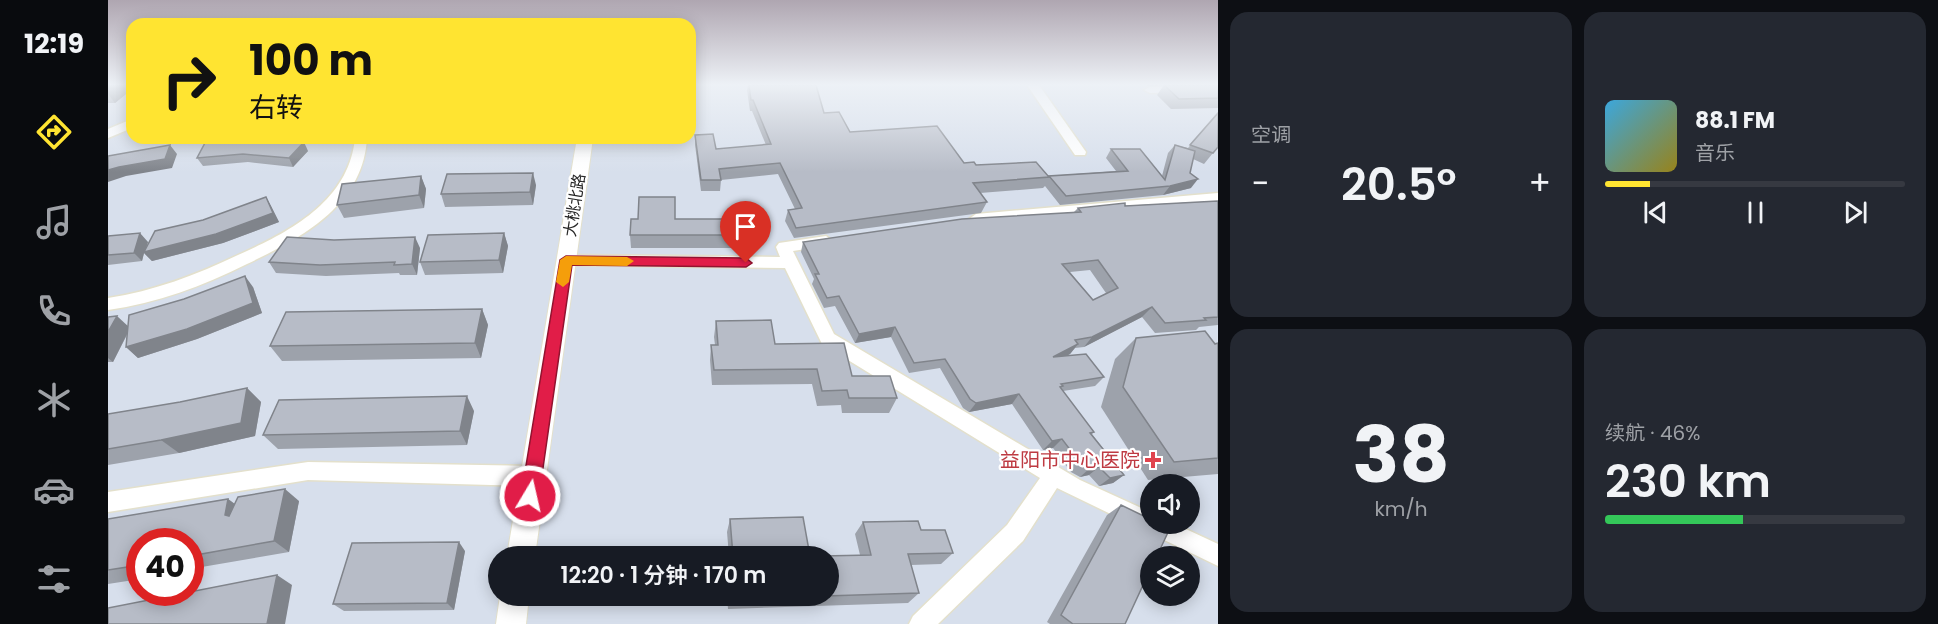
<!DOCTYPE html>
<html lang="zh">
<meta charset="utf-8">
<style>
:root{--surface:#171b24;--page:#242831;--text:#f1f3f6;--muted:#9ea1a6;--line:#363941;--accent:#ffe431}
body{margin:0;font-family:Poppins,"Noto Sans SC",sans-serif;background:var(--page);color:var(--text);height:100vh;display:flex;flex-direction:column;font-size:22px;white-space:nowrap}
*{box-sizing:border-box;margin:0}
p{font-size:20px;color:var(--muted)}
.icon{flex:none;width:33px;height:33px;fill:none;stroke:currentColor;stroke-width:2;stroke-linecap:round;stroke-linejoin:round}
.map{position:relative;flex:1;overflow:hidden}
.sheet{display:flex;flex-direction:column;gap:12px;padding:12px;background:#0d0f14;width:720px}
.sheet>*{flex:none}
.banner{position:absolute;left:18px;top:18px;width:570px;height:126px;border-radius:18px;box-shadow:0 3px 15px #0003;background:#ffe431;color:#111;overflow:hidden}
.controls{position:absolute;left:1032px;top:474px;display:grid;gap:12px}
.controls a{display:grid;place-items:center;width:60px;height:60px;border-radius:50%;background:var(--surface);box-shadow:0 3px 15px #0003;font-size:30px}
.speed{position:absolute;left:18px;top:528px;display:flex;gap:12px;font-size:30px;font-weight:700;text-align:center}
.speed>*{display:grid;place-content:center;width:78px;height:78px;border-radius:50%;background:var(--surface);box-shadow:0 3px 15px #0003;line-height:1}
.speed .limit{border:9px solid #d22;background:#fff;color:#111}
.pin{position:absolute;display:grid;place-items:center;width:51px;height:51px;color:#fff;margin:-62px -26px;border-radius:50% 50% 50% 0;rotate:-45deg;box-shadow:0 0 6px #0007}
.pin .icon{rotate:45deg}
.me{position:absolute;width:66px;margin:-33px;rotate:9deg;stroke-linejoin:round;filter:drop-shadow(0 0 4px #0008)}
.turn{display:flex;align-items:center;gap:21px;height:126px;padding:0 24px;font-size:27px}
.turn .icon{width:78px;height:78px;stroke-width:2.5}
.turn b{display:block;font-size:42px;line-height:51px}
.big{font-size:45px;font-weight:600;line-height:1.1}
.sheet .tile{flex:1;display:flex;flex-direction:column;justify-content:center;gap:9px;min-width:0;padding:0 21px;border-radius:18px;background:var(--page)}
.sheet .dial{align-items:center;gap:0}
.dial b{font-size:78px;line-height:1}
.song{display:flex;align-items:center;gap:18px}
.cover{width:72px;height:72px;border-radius:9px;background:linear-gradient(135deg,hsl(200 70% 55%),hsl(50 70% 35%))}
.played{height:6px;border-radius:3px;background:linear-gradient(90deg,var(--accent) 15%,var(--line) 15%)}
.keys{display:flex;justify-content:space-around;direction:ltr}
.heat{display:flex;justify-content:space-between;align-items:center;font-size:33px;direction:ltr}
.charge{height:9px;border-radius:4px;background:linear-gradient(90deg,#34c759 46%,var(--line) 0)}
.sheet .tiles{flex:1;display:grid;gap:12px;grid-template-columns:repeat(2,1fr)}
.trip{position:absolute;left:380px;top:546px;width:351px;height:60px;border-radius:30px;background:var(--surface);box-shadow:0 3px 15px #0003;font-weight:600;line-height:60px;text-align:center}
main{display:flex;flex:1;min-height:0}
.tabs{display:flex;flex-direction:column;width:108px;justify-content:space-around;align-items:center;background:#090b0e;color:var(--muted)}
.tabs .icon{width:42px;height:42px}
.tabs .current{color:var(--accent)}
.tabs b{font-size:27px;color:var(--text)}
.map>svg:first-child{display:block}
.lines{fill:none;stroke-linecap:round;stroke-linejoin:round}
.minor-casing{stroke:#e3e0cc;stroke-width:3}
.tertiary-casing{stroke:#e3e0cc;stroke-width:2}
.minor{fill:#fff;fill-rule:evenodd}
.tertiary{fill:#fff;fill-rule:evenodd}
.wall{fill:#9da2ab;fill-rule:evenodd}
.shaded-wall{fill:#80848b}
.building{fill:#b7bcc7;stroke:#80848b;stroke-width:1.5;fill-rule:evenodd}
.route{fill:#e11d48;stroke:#92132f;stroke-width:1.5}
.slow{fill:#f59e0b}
.health-dot{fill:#e0444e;stroke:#fff;stroke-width:2}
.labels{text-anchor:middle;stroke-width:4.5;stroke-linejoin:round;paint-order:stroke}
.street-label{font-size:16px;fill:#282828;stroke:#fff}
.near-health-label{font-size:20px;fill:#be3a42;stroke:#fff;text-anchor:end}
</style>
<main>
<nav class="tabs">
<b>12:19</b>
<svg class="icon current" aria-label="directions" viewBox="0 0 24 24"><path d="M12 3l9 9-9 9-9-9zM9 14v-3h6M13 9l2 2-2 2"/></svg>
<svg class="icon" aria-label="music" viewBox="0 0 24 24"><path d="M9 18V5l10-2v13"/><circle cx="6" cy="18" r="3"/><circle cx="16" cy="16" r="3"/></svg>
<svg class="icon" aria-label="phone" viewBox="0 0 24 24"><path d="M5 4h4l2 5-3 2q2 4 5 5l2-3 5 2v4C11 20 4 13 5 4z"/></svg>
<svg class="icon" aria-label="climate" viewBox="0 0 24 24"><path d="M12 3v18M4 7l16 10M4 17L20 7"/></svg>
<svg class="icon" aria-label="car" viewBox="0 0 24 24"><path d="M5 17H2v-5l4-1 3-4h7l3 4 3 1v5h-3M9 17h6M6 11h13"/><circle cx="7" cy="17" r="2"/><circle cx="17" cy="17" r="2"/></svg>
<svg class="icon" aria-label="filters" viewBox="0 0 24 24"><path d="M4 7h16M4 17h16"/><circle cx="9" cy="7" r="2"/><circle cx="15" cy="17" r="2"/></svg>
</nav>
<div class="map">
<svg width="1110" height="624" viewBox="0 0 1110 624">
<rect width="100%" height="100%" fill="#d7dfec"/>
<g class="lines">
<!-- minor casing -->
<g class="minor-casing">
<g id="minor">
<path d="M919,85h12l47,67 -1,3h-10z"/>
<path d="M1110,85v6l-68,2 -6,-3 6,-3z"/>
<path d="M24,119v9l-24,10v-9z"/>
<path d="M247,138h12c-4,68 -66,100 -120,126 -44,22 -90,39 -139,46v-12c46,-7 88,-23 130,-43 52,-23 111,-54 117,-117z"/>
<path d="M1110,193v8l-242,23 -7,-5 7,-5z"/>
<path d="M718,236l7,5 -2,4 -38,6 41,83 246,146 70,32v12h25l43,20v22l-161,-78 -34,53 -85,83h-29l4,-8 94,-91 33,-47 -218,-134 -37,-76 -219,-3 -5,-1 -3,-4 3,-4 5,-1 214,2 -4,-10 3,-4z"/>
<path d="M200,462l225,4 7,3 3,7 -3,7 -7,3 -225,-6 -200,32v-20z"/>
</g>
</g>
<!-- tertiary casing -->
<g class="tertiary-casing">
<g id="tertiary">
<path d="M469,138h16l-58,418h-28z"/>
<path d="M392,596h29l-3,28h-30z"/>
</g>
</g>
<!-- minor -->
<use href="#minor" class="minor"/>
<!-- tertiary -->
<use href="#tertiary" class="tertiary"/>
</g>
<!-- wall -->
<g class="wall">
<path d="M0,85h24v4l-17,14h-7z"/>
<path d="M640,85h68l8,28 26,19 114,31 84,13 68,-5 -10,-13 5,-9 51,27 6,-23 7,-8 13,3 30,-35v35h-1l-13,16 -11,-5 -3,14 1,15 -28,7 -103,10 -15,-19 -2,2 -63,5 7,9 -6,11 -187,25 -9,-17 3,-11 7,-1 -17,-35 -57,6 -1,11h-19l-6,-46v-10l21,14 50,-4 -14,-34h-2l-3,-21z"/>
<path d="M1038,85h72v23l-47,1 -14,-14 7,-10 -17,1z"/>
<path d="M267,138h171v2l-72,2 -98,-3z"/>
<path d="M98,141l102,10 -15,16 -45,-5 -45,4 -6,-8z"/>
<path d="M313,176l5,13 -2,19 -80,10 -7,-13z"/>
<path d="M428,185l-3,20 -88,2 -4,-13z"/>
<path d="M158,197l5,9 8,16 -56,21 -71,18 -8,-8 -2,8 -34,4v-29l40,6 -2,5 57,-27z"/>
<path d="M1110,201v124l-19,2 -3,3 -41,3 -13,-16 -58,30 -9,1 -5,6 -4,2 38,21 -9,9 -32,5 31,41 -2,2 32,41 -11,8 -14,3 -10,-11 -9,2 -9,-5 -18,-24 -10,2 -31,-46 -43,8 -6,-4 -23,-40 -31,5 -18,-36 -36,6 -20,-37 -11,2 -12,-24 2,-5 -13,-27 2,-10 271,-30 4,-4zM982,270l16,23 -13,7 -23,-28z"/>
<path d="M530,219h37l71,16 -2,13h-113l-1,-13z"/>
<path d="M396,233l4,13 -5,27 -78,2 -5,-13z"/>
<path d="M312,248l-3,27h-17l-1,-2 -73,3 -50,-3 -7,-11z"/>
<path d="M145,287l9,26 -65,26 -59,19 -12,-11 2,-14 -15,29h-5v-45l20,9z"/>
<path d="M374,309l6,16 -7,33 -199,3 -12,-15z"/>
<path d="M608,321l59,23 77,32 45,22 -8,15h-47l-1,-8 -24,1 -5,-22 -100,1 -2,-25 1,-15h4l-1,-8z"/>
<path d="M1028,338l82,5v131l-70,6 -47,-73 14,-48z"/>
<path d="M139,388l14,14 -6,34 -76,17 -71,12v-51l72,-12z"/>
<path d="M366,411l-7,34 -189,4 -15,-14z"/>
<path d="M120,499l7,5 64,-3 -10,51 -99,17v-27h-50v37l-32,5v-65z"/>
<path d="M1013,505l4,119h-75l-3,-2 60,-107z"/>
<path d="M622,519l80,37h-81l-2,-24z"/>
<path d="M755,522l58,8 32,23 -12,11 -30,1 8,28 -11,10 -180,6 -1,-13h101l32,-41 -5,-21z"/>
<path d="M357,551l-11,59 -110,1 -11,-7z"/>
</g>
<!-- shaded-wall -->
<g class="shaded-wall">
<path d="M0,85h24v4l-17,14 -7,-9z"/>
<path d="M196,142l4,9 -15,16 -4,-9z"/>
<path d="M62,145l7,9 -5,14 -46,8 -18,6v-12z"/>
<path d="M425,173l3,12 -3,20 -3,-13z"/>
<path d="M313,176l5,13 -2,19 -5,-13z"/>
<path d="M1090,179l-7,9 -28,7 7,-9z"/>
<path d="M158,197l5,9 8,16 -56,21 -71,18 -8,-8 -2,8 -8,-8 6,-20 8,9 -3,10z"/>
<path d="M396,233l4,13 -5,27 -4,-13z"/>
<path d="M307,237l5,11 -3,27 -5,-11z"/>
<path d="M137,276l8,11 9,26 -65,26 -59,19 -12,-11z"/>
<path d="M1044,307l-10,10 -58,30 8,-10z"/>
<path d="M374,309l6,16 -7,33 -6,-15z"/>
<path d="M9,316l13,12 -17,34 -5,-4v-26z"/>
<path d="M787,327l-4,10 -36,6 4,-9z"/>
<path d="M970,344l-8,10 -25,13 8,-10z"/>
<path d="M139,388l14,14 -6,34 -76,17 -18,-13z"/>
<path d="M911,394l-7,10 -43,8 7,-9z"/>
<path d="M359,396l7,15 -7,34 -7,-14z"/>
<path d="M954,439l-9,9 -10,2 9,-9z"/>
<path d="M991,467l-10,8 -9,2 9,-8z"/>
<path d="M1016,475l-11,8 -14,3 11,-8z"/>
<path d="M177,489l14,12 -10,51 -15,-11z"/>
<path d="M120,499l16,12 -3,15 -16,-11z"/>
<path d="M351,542l6,9 -11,59 -7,-7z"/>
<path d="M169,575l15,10 -7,39h-18z"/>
</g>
<!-- building -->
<g class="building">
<path d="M641,85h67l8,28 15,-1 11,20 87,-6 27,37 10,-1 2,3 60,-3 13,15 -76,6 14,19 -191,26 -8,-18 14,-2 -22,-45 -61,6 2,11h-20l-6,-45 18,-1 3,15 55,-5 -18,-44h-2z"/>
<path d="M1056,85h54v13l-39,1z"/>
<path d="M1110,113v34l-5,6 -23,-8z"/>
<path d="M139,138h15l42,4 -15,16 -46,-4 -46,4 9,-17z"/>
<path d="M62,145l-5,14 -46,8 -11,3v-14z"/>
<path d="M1067,145l20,6 -5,22 8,6 -28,7 -104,10 -17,-20 79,-5 -17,-22h29l25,31z"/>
<path d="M425,173l-3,19 -89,2 6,-20z"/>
<path d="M313,176l-2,19 -82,10 5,-21z"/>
<path d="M158,197l7,16 -57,21 -72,18 11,-21 48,-11z"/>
<path d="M531,197h36v22h69l2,16h-116l1,-16h7z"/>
<path d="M1110,201v116l-14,1 2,2 -41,3 -13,-16 -60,30 -17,3 3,4 -25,13 33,-3 18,23 -43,7 2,2 -3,1 34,45 -4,1 34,42 -14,3 -11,-11 -10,2 -8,-5 -19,-25 -10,2 -33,-47 -43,9 -6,-4 -25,-40 -31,4 -19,-36 -36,7 -20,-38 -12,2 -12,-24h4l-16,-32 159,-23 119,-7 -3,-4 47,-5v3zM990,260l20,28 -25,12 -31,-36z"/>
<path d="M32,233l-6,20 -26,2v-19z"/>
<path d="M396,233l-5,27 -79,2 8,-27z"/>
<path d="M179,237l47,3 81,-3 -3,27 -18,1 1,-3 -75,3 -51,-3z"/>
<path d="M137,276l8,27 -66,26 -61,18 3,-32 55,-16z"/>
<path d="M374,309l-7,34 -205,3 16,-34z"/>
<path d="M9,316l-9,16v-15z"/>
<path d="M663,320l4,24 69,-1 8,33h38l7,22h-48l-2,-8 -25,1 -5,-22 -103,1 -3,-25h7l-2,-24z"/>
<path d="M1097,331l10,13 3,-1v115l-44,4 -51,-75 13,-49z"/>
<path d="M139,388l-6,35 -80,17 -53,9v-35l72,-12z"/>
<path d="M359,396l-7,35 -197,4 16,-35z"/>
<path d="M177,489l-11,52 -84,15v-14h-50v23l-32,5v-51l120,-20 -3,16 4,1 9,-19z"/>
<path d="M1013,505l29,14v5h10l10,4 -13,28h-7v14l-25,54h-52l-12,-9z"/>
<path d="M695,517l7,39h-77l-3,-37z"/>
<path d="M810,521l3,9h24l8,23 -45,1 11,39 -188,6 -1,-3h98v-40h-6l49,-1 -8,-33z"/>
<path d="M351,542l-12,61 -114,1 19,-61z"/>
<path d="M169,575l-10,49h-159v-16z"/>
</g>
<!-- sky -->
<linearGradient id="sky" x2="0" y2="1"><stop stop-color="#afa6b1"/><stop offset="0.49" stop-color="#edf1f6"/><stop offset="1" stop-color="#edf1f6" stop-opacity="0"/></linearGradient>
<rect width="1110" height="172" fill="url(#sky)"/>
<!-- route -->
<path class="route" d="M458,256l180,2 6,5 -6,4 -174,-2 -33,231 -3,6 -6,2 -6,-2 -3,-6 39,-236z"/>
<!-- slow -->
<path class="slow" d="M458,256l61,1 7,4 -7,5 -55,-1 -3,17 -6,5 -7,-5 4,-22z"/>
<!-- markers -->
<path class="health-dot" d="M1042 451h6v6h6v6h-6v6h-6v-6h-6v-6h6z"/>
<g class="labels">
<!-- street labels -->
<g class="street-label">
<text transform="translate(466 205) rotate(-81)" y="6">大桃北路</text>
</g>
<!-- near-health labels -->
<g class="near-health-label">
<text x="1032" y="467">益阳市中心医院</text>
</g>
</g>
</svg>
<div class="controls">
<a><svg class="icon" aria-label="sound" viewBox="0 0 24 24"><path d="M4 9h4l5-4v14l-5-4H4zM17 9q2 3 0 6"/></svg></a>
<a><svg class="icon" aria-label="layers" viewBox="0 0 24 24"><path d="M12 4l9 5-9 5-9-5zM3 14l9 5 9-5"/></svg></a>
</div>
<div class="speed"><div class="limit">40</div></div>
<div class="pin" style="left:638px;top:263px;background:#d93025"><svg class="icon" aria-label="arrive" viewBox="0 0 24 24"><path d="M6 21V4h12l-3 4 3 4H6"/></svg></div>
<svg class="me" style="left:422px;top:496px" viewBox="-20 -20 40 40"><circle r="17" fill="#e11d48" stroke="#fff" stroke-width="3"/><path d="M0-11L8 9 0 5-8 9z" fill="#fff"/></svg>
<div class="trip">12:20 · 1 分钟 · 170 m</div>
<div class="banner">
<div class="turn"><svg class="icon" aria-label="right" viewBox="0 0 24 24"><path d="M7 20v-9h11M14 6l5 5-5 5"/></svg><div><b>100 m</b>右转</div></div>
</div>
</div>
<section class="sheet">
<div class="tiles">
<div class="tile"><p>空调</p>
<div class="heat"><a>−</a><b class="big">20.5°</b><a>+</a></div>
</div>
<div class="tile">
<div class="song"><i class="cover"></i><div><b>88.1 FM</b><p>音乐</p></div></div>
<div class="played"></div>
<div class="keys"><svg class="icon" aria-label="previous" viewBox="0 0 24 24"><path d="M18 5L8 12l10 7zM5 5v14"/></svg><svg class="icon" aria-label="pause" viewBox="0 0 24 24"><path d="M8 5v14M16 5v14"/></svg><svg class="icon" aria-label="next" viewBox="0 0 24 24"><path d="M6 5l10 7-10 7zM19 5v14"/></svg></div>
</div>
<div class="tile dial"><b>38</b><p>km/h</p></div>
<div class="tile"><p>续航 · 46%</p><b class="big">230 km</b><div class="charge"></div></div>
</div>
</section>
</main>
